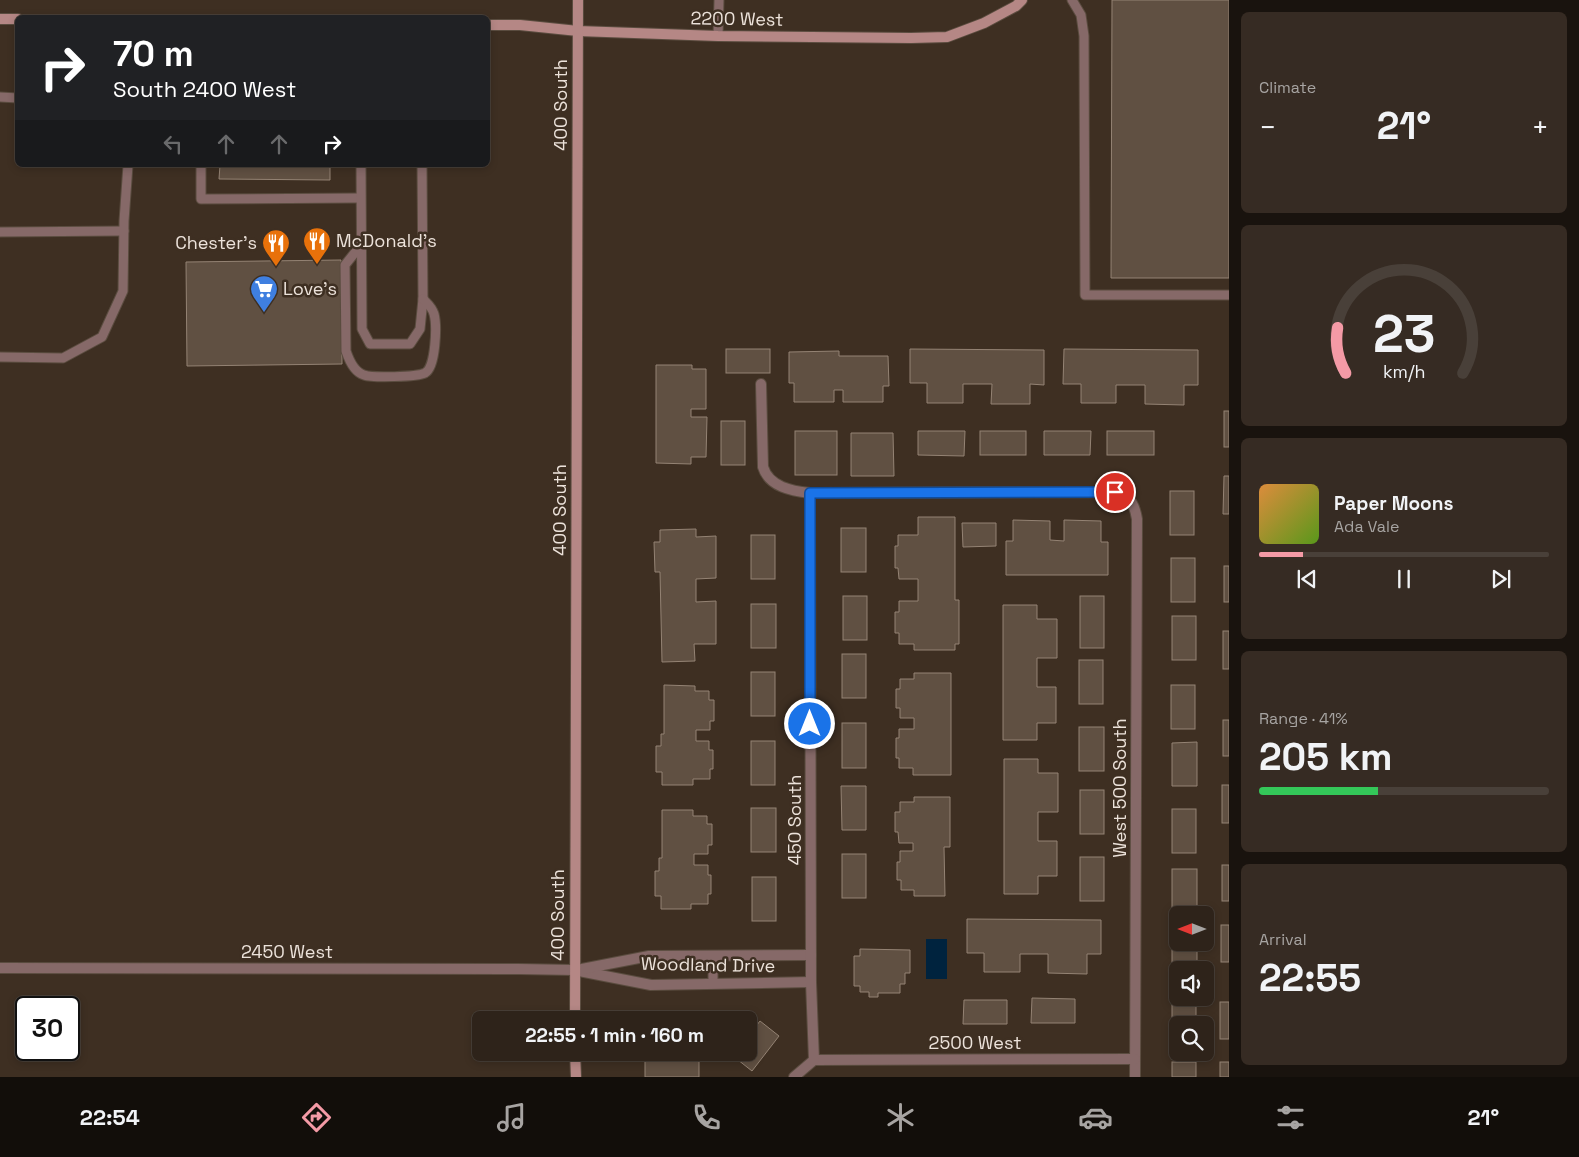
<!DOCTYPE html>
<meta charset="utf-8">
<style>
:root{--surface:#2e231a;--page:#362b23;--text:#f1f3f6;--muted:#a7a4a2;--line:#494039;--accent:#f49aa6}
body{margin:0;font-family:"Space Grotesk",sans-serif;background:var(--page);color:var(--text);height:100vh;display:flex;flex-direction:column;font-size:19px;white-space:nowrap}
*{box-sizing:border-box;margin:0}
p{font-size:16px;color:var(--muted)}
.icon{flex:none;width:28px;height:28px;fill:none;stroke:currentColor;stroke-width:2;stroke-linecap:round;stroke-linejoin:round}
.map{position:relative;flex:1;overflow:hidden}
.drawer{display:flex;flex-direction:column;gap:12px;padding:12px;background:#19130e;width:350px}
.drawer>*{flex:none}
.hud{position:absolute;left:15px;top:15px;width:475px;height:152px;border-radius:8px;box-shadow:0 2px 8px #0003,0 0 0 1px var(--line);background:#202124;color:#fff;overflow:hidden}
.needle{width:32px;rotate:270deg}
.buttons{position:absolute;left:1169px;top:906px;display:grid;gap:10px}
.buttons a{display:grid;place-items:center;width:45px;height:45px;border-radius:8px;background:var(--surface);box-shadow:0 2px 8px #0003,0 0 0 1px var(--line);font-size:25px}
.speed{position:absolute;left:15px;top:996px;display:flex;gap:10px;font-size:25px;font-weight:700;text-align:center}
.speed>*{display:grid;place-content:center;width:65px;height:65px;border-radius:50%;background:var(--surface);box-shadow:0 2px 8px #0003,0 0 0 1px var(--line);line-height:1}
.speed .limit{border:2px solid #111;border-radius:8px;background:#fff;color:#111}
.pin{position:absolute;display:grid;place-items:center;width:42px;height:42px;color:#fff;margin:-21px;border:2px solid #fff;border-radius:50%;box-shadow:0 1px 5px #0007}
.me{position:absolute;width:55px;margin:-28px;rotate:0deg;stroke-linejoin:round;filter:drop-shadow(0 0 4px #0008)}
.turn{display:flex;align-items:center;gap:18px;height:105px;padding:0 15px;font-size:22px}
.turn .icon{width:65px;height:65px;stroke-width:2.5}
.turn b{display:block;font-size:35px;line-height:42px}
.lanes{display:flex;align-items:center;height:48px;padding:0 15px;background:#0003;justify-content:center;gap:25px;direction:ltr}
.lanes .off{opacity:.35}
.big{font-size:38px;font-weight:600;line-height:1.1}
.drawer .card{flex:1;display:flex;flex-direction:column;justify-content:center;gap:8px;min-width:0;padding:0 18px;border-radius:8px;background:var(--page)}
.drawer .dial{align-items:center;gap:0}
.dial svg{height:130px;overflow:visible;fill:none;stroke:var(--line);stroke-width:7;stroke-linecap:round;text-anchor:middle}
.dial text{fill:var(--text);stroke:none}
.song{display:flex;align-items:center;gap:15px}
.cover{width:60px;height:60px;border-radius:8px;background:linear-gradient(135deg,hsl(30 70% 55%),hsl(90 70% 35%))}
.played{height:5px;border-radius:2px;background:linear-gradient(90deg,var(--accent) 15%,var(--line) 15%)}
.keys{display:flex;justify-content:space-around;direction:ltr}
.heat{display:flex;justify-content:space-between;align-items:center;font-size:28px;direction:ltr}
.charge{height:8px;border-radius:4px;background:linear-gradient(90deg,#34c759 41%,var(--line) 0)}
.trip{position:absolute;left:472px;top:1011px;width:285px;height:50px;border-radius:8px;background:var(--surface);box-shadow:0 2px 8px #0003,0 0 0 1px var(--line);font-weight:600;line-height:50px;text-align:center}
.tabs{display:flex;height:80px;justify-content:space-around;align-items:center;background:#120e0a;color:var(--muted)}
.tabs .icon{width:35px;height:35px}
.tabs .selected{color:var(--accent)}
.tabs b{font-size:22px;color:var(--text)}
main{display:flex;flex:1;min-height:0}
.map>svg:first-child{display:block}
.water{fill:#00233e}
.building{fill:#605042;stroke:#948374}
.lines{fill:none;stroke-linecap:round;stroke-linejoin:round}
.lane-casing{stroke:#5a4c3f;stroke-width:11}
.street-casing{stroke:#5a4c3f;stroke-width:12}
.secondary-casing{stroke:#5a4c3f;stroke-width:12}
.lane{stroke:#866968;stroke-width:9}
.street{stroke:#866968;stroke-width:10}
.secondary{stroke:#b58785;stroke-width:10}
.route-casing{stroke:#114b97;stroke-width:12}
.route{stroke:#1a73e8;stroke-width:9}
.labels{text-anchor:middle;stroke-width:5;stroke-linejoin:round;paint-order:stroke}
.street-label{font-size:18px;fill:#ece2da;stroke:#3e2f22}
.poi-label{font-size:18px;fill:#ece2da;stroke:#3e2f22;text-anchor:start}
</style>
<main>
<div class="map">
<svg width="1229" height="1077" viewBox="0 0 1229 1077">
<rect width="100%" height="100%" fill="#3e2f22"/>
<!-- water -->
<rect class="water" x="926" y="939" width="21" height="40"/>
<!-- building -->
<g class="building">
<path d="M1112,0h117v278h-118z"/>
<path d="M220,165h110v15l-111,-1z"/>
<path d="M341,260l1,104 -155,2 -1,-104z"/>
<rect x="726" y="349" width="44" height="24"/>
<path d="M910,349l134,1v35l-14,-1v20h-39l1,-20h-29v19h-36v-20h-17z"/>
<path d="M1064,349l134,1v35h-14v20l-39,-1v-19h-29v18h-35v-19h-18z"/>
<path d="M839,351v5h49l1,30h-6v16h-40v-12h-9v12h-40v-19h-5v-31z"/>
<path d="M656,365h36v4h14v40h-15v8h16l-1,40h-15v7l-35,-1z"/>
<rect x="1224" y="411" width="5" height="36"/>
<rect x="721" y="421" width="24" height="44"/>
<rect x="795" y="431" width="42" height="44"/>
<path d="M918,431h47l-1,25 -46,-1z"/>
<rect x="980" y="431" width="46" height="24"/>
<path d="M1044,431h47l-1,24h-46z"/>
<rect x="1107" y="431" width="47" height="24"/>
<path d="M851,433h42l1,43h-43z"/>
<path d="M1224,476h5v38h-6z"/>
<rect x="1170" y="491" width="24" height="44"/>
<path d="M918,517h37v83h4v44h-4v6h-41v-6h-15v-11h-4v-21h4v-11h19v-22h-19l-1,-11h-3v-22h3v-11h20z"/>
<path d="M1013,520l37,1v19l14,1v-21l37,1v21h7v33h-102v-34h7z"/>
<path d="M962,523h34v23l-33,1z"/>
<rect x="841" y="528" width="25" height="44"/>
<path d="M696,529v8l20,-1v42l-20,1v23l20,-1v43h-22l1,17 -33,1 -2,-90h-5l-1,-30h6v-12z"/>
<rect x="751" y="535" width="24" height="44"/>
<rect x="1171" y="558" width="24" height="44"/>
<rect x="1224" y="566" width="5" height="36"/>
<rect x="843" y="596" width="24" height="44"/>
<rect x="1080" y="596" width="24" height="52"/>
<rect x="751" y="604" width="25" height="44"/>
<path d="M1003,605h34v14h20v39h-20v29h19v36h-19v17h-34z"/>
<rect x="1172" y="616" width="24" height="44"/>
<rect x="1223" y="631" width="6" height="38"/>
<rect x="842" y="654" width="24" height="44"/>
<rect x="1079" y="660" width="24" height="44"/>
<rect x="751" y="672" width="24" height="44"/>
<path d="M914,673h37v102h-38v-7h-14v-10h-3v-20h3v-9h15v-11h-14v-10h-4v-19h4v-10h14z"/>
<path d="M664,685l31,1v5h14v9h5v21h-4v9h-14v11h13v9h4v19h-3v10h-17v6h-31v-13h-6v-26h5v-12h3z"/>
<rect x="1171" y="685" width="24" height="44"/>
<rect x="1223" y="720" width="6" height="36"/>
<rect x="842" y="723" width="24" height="45"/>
<rect x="1079" y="727" width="25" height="44"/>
<rect x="751" y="741" width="24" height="44"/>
<path d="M1197,742v44h-25v-43z"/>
<path d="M1004,759h34v14h20v39h-20v29h19v35h-19v18h-34z"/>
<rect x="1222" y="785" width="7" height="38"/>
<path d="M841,786h25v44h-24z"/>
<rect x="1080" y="790" width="24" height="44"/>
<path d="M914,797h36v50h-6l1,49h-31v-6h-13v-10h-4v-18h3v-11h13v-8h-14l-1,-11h-3v-20h5v-10h14z"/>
<rect x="751" y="808" width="25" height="44"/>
<rect x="1172" y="809" width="24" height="44"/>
<path d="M662,810h31v6h14v8h5v21h-4v9h-14v11h14v10h3v19h-3v10h-17v5h-30v-13h-6v-25h4v-13h3z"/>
<rect x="842" y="854" width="24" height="44"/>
<rect x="1080" y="857" width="24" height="44"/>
<rect x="1222" y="865" width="7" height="36"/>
<rect x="1172" y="869" width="25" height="44"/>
<rect x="752" y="877" width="24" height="44"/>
<path d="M967,919l134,1v34h-14v20l-39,-1v-19h-28v18h-36v-19h-17z"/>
<rect x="1221" y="925" width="8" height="37"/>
<path d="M1172,936h6v6h19v28h-19v10h-6z"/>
<path d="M860,949l50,1v23h-5v11h-5v9h-22v4h-9v-5h-9v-6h-6v-30h6z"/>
<path d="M1172,996h6v2h18v27h-18v15h-6z"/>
<path d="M1032,998l43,1v24h-44z"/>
<path d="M964,1000h43v24h-44z"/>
<rect x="1220" y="1002" width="9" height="37"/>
<path d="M760,1021l19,15 -27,35 -19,-15 2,-4h14v-17z"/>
<rect x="645" y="1052" width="54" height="25"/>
<rect x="1172" y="1062" width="24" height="15"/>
<rect x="1220" y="1062" width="9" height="15"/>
</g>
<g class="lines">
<!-- lane casing -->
<g class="lane-casing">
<g id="lane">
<path d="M1072,0l9,15 3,21 1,259h144"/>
<path d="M718,36l1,-36"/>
<path d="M0,97l18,1"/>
<path d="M201,165v34l159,-1"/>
<path d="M361,165l1,164 8,15h40l10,-15 3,-30 -1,-134"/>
<path d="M0,232l124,-1"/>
<path d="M361,245l-16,20 1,86c3,9 8,21 18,24 8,3 53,2 61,-2 11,-6 12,-48 9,-59 -2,-7 -6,-10 -11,-15"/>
<path d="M0,357l63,1 39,-21 21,-46 1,-70 4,-56"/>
<path d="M713,956v27"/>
</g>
</g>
<!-- street casing -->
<g class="street-casing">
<g id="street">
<path d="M761,384l2,83c6,20 29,24 47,26l305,-1c15,2 20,14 22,27l-2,558"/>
<path d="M0,968l519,1 55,1 77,15 160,-3"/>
<path d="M582,969l67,-13 162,-1"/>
<path d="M814,1060l321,-1"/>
<path d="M794,1077l20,-17 -3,-78 -1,-489"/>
</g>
</g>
<!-- secondary casing -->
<g class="secondary-casing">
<g id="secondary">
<path d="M0,19h18"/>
<path d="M488,25h32l58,6 140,5 193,2 36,-1 37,-14 32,-17 6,-6"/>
<path d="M575,1020l3,-1020"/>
<path d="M575,1052l1,25"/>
</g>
</g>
<!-- lane -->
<use href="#lane" class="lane"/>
<!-- street -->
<use href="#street" class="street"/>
<!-- secondary -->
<use href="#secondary" class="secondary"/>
</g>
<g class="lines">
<!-- route casing -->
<g class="route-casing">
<path id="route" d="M810,724v-231l305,-1"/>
</g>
<!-- route -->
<use href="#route" class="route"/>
</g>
<!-- icons -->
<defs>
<g id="restaurant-pin" transform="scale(1.4375)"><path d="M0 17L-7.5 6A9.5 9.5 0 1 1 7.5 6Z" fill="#e8710a" stroke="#3e2f22"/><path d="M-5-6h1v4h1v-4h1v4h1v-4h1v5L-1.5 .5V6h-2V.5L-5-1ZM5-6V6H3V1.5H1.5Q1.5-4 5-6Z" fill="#fff"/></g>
<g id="supermarket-pin" transform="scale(1.4375)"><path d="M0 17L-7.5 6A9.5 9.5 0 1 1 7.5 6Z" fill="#3f7fe0" stroke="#3e2f22"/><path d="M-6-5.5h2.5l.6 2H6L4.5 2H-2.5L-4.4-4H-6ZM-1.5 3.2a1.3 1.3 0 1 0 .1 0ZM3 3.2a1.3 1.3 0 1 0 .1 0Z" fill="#fff"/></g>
</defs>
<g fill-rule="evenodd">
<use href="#restaurant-pin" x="317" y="241"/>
<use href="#restaurant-pin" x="276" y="243"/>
<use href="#supermarket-pin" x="264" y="289"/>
</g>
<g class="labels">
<!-- street labels -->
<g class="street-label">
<text transform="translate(737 19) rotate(1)" y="6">2200 West</text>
<text transform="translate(561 105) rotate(-90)" y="6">400 South</text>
<text transform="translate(560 510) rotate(-90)" y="6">400 South</text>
<text transform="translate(1120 788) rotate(-90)" y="6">West 500 South</text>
<text transform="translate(795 820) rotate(-90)" y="6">450 South</text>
<text transform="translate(558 915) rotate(-90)" y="6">400 South</text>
<text x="287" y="958">2450 West</text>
<text transform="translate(708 965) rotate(1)" y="6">Woodland Drive</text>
<text x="975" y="1049">2500 West</text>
</g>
<!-- poi labels -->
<g class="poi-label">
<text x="336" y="247">McDonald's</text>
<text x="257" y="249" text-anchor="end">Chester's</text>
<text x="283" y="295">Love's</text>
</g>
</g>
</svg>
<div class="buttons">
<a><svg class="needle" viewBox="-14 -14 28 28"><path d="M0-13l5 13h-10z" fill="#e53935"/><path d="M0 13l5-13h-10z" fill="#a7a4a2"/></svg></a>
<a><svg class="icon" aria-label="sound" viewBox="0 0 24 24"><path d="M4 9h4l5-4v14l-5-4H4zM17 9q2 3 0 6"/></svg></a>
<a><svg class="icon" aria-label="search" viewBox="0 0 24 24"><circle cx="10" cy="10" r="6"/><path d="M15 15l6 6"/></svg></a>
</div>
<div class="speed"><div class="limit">30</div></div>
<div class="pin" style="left:1115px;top:492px;background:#d93025"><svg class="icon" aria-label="arrive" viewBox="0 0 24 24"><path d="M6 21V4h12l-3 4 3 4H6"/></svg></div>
<svg class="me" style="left:810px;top:724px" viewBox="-20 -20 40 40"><circle r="17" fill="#1a73e8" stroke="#fff" stroke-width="3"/><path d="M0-11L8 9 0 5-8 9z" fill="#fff"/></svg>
<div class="trip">22:55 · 1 min · 160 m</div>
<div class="hud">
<div class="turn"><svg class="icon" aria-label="right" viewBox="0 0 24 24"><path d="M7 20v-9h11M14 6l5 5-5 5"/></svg><div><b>70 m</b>South 2400 West</div></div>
<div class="lanes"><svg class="icon off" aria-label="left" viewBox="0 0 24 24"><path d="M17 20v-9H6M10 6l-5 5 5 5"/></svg><svg class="icon off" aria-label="ahead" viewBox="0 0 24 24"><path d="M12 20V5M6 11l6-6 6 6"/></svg><svg class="icon off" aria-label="ahead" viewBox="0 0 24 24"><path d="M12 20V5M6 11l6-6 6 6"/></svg><svg class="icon" aria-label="right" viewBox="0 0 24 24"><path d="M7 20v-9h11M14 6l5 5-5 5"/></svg></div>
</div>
</div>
<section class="drawer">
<div class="card"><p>Climate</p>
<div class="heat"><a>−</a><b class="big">21°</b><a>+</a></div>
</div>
<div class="card dial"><svg viewBox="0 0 100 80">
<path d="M14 69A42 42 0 1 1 86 69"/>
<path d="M14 69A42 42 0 0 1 9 41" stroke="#f49aa6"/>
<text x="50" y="56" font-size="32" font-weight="700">23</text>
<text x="50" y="72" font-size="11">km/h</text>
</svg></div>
<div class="card">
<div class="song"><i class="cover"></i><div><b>Paper Moons</b><p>Ada Vale</p></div></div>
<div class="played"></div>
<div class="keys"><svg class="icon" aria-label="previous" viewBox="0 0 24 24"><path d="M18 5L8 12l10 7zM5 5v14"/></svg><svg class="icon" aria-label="pause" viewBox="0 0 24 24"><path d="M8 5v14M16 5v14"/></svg><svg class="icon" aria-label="next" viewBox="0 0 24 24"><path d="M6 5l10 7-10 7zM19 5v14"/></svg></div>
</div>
<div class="card"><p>Range · 41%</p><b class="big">205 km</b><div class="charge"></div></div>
<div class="card"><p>Arrival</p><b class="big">22:55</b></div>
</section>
</main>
<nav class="tabs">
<b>22:54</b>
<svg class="icon selected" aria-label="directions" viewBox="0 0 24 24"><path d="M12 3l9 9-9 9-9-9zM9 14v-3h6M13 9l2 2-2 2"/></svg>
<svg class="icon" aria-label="music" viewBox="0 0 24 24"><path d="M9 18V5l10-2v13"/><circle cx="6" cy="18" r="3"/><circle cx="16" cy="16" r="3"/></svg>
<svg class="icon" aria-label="phone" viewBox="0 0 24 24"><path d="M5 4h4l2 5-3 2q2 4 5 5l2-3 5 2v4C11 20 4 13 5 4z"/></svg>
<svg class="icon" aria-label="climate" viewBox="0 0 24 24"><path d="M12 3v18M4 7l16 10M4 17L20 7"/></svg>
<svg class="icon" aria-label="car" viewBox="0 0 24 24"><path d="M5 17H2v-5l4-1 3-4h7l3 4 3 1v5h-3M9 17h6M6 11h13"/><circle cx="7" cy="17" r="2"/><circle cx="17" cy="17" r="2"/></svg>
<svg class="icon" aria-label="filters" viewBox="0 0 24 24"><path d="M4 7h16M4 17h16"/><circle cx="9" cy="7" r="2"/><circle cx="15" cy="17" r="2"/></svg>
<b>21°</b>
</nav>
